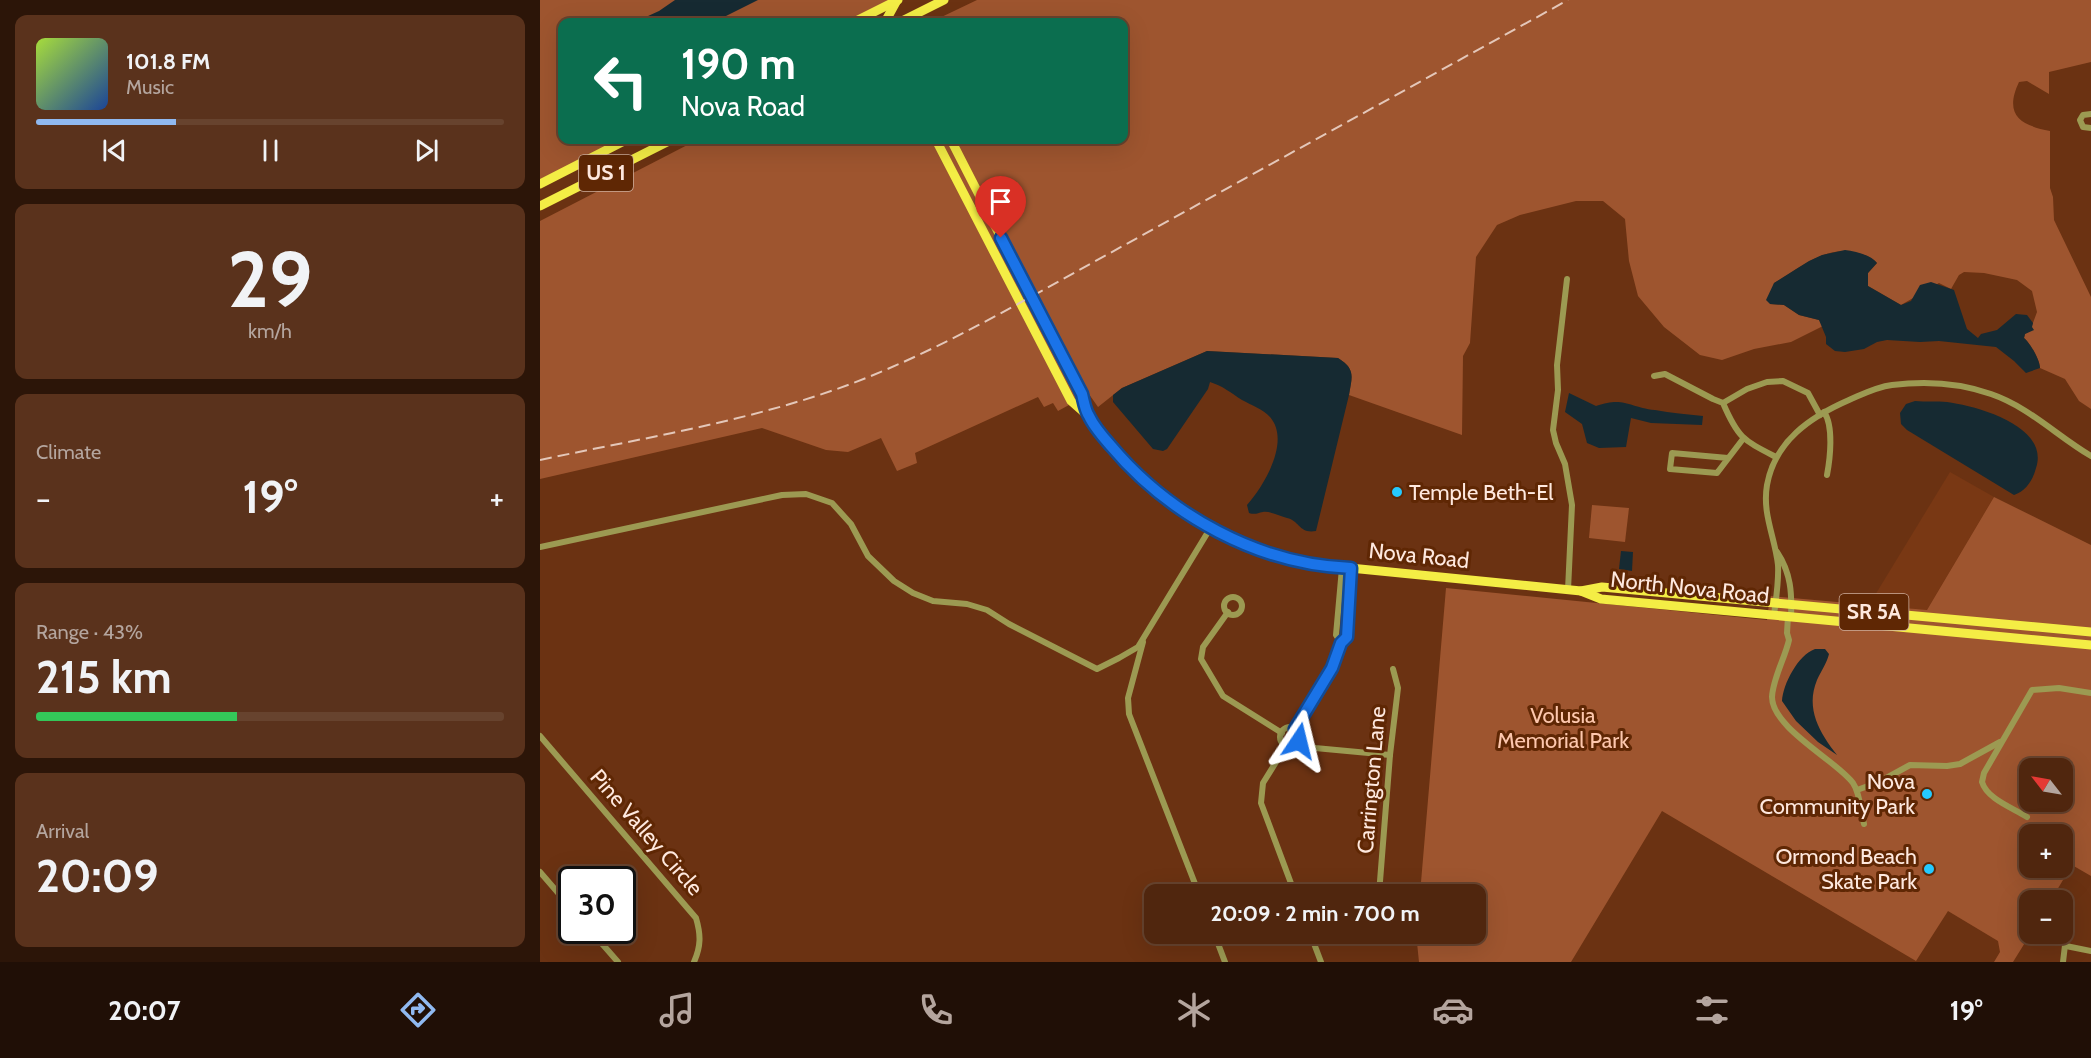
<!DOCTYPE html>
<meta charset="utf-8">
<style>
:root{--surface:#50260e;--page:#5a321c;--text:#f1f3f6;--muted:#b4a59e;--line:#67432e;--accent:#90b9f0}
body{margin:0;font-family:Cabin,sans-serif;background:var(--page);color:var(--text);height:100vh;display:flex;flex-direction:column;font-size:22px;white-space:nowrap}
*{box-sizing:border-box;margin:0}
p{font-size:20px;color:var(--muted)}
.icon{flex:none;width:33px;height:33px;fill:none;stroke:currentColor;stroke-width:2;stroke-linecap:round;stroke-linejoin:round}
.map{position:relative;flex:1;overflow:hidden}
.drawer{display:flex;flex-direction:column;gap:15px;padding:15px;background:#2c1508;width:540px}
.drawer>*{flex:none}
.top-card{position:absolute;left:18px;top:18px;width:570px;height:126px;border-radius:12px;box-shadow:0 6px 24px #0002,0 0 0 2px var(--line);background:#0b6e4f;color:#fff;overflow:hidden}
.needle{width:39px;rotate:301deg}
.buttons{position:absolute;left:1479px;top:758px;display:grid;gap:12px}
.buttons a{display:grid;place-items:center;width:54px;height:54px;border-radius:12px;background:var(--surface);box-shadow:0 6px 24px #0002,0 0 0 2px var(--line);font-size:30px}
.speed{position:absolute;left:18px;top:866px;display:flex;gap:12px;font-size:30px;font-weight:700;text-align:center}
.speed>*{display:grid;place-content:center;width:78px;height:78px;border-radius:50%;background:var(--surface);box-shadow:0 6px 24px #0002,0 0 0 2px var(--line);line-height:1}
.speed .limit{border:3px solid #111;border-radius:9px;background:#fff;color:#111}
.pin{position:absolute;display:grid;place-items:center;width:51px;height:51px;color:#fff;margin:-62px -26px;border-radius:50% 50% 50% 0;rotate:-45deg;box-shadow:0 0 6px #0007}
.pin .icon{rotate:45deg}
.me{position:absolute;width:66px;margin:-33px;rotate:10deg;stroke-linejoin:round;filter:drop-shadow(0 0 4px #0008)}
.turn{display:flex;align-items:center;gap:21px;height:126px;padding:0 24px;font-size:27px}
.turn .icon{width:78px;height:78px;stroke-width:2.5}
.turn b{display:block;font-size:42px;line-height:51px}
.big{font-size:45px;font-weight:800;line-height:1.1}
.drawer .card{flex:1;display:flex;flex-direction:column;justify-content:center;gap:9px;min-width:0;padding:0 21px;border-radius:12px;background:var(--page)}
.drawer .dial{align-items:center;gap:0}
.dial b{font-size:78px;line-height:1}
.song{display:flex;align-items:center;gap:18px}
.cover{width:72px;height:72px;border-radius:9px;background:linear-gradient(135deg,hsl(80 70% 55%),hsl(220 70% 35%))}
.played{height:6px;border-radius:3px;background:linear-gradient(90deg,var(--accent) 30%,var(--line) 30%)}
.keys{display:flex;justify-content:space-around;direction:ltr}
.heat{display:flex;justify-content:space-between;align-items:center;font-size:33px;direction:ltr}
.charge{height:9px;border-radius:4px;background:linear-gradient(90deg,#34c759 43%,var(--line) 0)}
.trip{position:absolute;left:604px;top:884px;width:342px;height:60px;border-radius:12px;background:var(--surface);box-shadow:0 6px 24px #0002,0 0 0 2px var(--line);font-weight:800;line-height:60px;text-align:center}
.menu{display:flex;height:96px;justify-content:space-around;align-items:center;background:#200f06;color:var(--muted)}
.menu .icon{width:42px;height:42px}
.menu .selected{color:var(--accent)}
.menu b{font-size:27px;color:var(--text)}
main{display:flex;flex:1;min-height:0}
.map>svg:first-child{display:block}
.built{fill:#793814}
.green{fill:#9e552f;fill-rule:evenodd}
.water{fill:#162a32}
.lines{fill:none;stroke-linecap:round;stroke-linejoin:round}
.street{stroke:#9c9a52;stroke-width:6}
.primary{stroke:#f4ed45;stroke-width:9}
.rail{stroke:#e4c7b9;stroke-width:2;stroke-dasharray:12 6;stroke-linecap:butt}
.route-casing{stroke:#114b97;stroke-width:15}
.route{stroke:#1a73e8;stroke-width:10}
.poi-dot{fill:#25c9fe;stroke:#5f2704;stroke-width:2}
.labels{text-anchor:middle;stroke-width:6;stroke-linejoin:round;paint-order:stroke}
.shield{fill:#5f2704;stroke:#ceae9d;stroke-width:1.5}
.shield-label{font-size:21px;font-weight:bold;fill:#fee8de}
.poi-label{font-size:22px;fill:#fee8de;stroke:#5f2704;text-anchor:end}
.street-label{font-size:22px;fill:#fee8de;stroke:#5f2704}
.park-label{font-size:22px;fill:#fdc7ad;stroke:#5f2704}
</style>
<main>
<section class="drawer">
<div class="card">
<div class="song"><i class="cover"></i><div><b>101.8 FM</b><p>Music</p></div></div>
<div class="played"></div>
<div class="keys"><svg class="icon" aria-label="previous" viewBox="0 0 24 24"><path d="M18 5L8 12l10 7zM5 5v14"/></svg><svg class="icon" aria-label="pause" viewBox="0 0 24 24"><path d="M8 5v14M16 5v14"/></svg><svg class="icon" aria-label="next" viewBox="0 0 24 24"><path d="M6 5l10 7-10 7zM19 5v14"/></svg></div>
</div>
<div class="card dial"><b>29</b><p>km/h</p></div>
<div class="card"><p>Climate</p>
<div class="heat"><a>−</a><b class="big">19°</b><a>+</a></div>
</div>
<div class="card"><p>Range · 43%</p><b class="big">215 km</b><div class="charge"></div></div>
<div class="card"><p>Arrival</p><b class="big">20:09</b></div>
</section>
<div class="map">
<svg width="1551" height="962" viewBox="0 0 1551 962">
<rect width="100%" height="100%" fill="#6b3212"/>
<!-- built -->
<path class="built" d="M1410,472l44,25 -67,113 -58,-5z"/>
<!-- green -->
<g class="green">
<path d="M0,0h358l-44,22h-292v118h64l-86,44z"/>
<path d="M437,0h1114v62l-42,10v22l-22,-13 -8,1c-15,32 0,43 31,49v57l3,9 1,23 37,77v112l-12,-8 -14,-22 -25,-11c0,-8 -10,-25 -16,-30l1,-4 5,-3 7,-19 -5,-21 -15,-11 -33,-7 -20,-1 -5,3 -8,14 -12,-6 -38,22 -33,-19v-13l9,-10c-4,-5 -13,-9 -21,-10 -31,-8 -56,15 -82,30l-4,21 14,1 15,10 20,5 4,6 -32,16 -37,7 -32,11 -22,-5 -36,-28 -26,-31 -9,-35 -4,-42 -22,-18h-27l-56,14 -23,10 -21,32 -6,86 -7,13 -1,79 -113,-40c3,-18 7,-26 -11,-37l-131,-7 -85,37 -24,19 -26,-37 -117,-230h169v-118h-193z"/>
<path d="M157,140h235l137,265 -11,6 -5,-8 -9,4 -6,-10 -123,56 2,10 -20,8 -16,-33 -33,14 -22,-2 -64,-22 -222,51v-258z"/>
<path d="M400,140h7l132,259 -2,2 -3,-2z"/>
<path d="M1454,497l97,48v331l-19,-11 -21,35h-21l1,33 -18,29h-19l6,-10 -2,-11 -50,-30 -32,50 -254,-150 -91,151h-152l-3,-29h60v-39h-56l26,-306 321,32 3,-24 157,14zM1490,768h32v33h-32zM1490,834h32v33h-32z"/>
<path d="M1052,505l37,3 -4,34 -36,-4z"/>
</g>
<!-- water -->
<g class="water">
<path d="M135,0h83l-44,22h-79l24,-11z"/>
<path d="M1305,250c10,1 26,5 32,13l-9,10v13l33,19 10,-4 9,-16 11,-3 23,8 13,39 11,9 3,-4 16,-4 19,-16 11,1 6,8 -1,4 2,3 -9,4 -1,4c6,5 16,22 16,30l-14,5 -12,-12 -18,-14 -57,-6 -19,1 -33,-2 -10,2 -13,7 -19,3 -10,-1 -9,-7v-7l-7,-17 -20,-5 -15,-10 -14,-1 -4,-4 8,-17 35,-22 13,-6z"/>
<path d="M667,351l131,7c18,11 14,19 11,37l-33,136c-17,3 -16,-10 -29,-13 -7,-2 -17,-7 -24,-6 -6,1 -7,3 -14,1l-2,-8c17,-19 44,-64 23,-88 -7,-8 -19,-12 -28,-17 -11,-7 -19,-14 -32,-18l-2,7 -41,60 -4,2 -10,-2 -40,-47v-7l9,-7z"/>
<path d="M1029,393l27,13c28,-10 32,1 59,4 16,3 32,4 48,6l-1,9 -51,-2 -20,-5 -5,29 -27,1 -12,-5 -5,-19 -17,-12z"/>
<path d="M1375,401c10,1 22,0 32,1 30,4 103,24 89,66 -3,12 -10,23 -22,27l-107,-65 -6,-6 -1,-11 6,-9z"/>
<path d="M1081,551l12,1 -1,19 -13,-2z"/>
<path d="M1275,649h10l4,5c-2,9 -8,17 -12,26 -12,29 3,53 20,75l-19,-13 -22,-21 -14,-20c1,-17 16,-46 33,-52z"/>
</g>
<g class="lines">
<!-- street -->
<g class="street">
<path d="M1551,114l-8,1 -3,5 3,7 8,1"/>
<path d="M1027,279l-10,86 1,25 -5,40 3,13 9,21 7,41 -4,85"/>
<path d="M1114,376l11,-2 48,25 10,4c15,35 20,37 53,54"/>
<path d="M1183,403l24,-14 20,-7 16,-1 25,12 12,22"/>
<path d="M1284,412c10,14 6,47 3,63"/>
<path d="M1188,458l-56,-5 -2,16 47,4 26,-34"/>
<path d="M0,547l242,-52 24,-1 26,9 19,21 17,32 26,25 19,12 20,8 34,3 20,6 22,14 88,45 22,-11 19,-11 73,-120"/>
<path d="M1237,552c14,21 15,41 14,65"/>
<circle cx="693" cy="606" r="9"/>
<path d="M688,612l-25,35 -2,12 22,37 59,37"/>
<path d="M1234,615c2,-16 5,-34 4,-50 -3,-28 -16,-51 -11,-80 8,-44 43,-68 82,-85 14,-6 27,-13 43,-15 32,-4 68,-2 99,9 38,13 66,42 100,62"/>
<path d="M1248,616l-1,17 2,7c-4,18 -16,38 -17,57 0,31 65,64 81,86 7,10 8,29 11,41"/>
<path d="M603,642l-15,56 1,16 70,180"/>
<path d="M801,643l-5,-8 6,-67"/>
<circle cx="750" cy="737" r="10"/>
<path d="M755,729l37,-61 9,-25 6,-6 4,-69"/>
<path d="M0,736l156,182c5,17 5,28 -2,44"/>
<path d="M759,741l16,7 75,7"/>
<path d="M746,746l-23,37 -2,20 34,91"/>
<path d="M1317,790l22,-8 31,-17 37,1 13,-2 40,-22"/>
<path d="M1487,817c-14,-9 -40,-18 -45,-35l2,-9 48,-83 27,-2 32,5"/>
<path d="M0,872l32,37"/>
<path d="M839,894l11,-139 8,-67 -5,-19"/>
<path d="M1522,905l6,15 -5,42"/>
<path d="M50,930l28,32"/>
<path d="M674,933l11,29"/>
<path d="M770,933l11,29"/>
<path d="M774,942l23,-9"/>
<path d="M1526,946l25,5"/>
</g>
<!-- primary -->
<g class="primary">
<path d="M321,20l17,2"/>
<path d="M314,22l44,-22"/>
<path d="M345,22l11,-20"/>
<path d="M360,22l44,-22"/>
<path d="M396,140l135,261 17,15 31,39 35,34 46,33 45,22 51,17 24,4 261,26 21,-4c163,14 326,29 489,45"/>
<path d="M411,140l130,254 6,19"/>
<path d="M0,184l86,-44"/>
<path d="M0,206l131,-66"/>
<path d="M1041,591l20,8 490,46"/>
</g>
<!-- rail -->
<path class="rail" d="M0,460c98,-21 199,-37 294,-70 63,-22 123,-53 182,-85l552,-305"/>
</g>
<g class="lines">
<!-- route casing -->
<g class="route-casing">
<path id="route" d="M461,238l81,156c2,8 3,16 7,22 5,11 14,21 22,30 58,69 148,119 240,122l-4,69 -6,6 -9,25 -37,61 4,4v8"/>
</g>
<!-- route -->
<use href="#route" class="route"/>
</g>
<!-- markers -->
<g class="poi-dot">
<circle cx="857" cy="492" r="6"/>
<circle cx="1387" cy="794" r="6"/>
<circle cx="1389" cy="869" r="6"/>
</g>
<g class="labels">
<!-- shield labels -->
<g class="shield">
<rect x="39" y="155" width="54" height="36" rx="4.5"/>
<rect x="1299.5" y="594" width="69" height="36" rx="4.5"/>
</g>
<g class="shield-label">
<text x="66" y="180">US 1</text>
<text x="1334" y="619">SR 5A</text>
</g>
<!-- poi labels -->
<g class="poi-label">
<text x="869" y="500" text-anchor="start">Temple Beth-El</text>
<text x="1375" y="789">Nova<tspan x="1375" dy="25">Community Park</tspan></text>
<text x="1377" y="864">Ormond Beach<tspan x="1377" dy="25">Skate Park</tspan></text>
</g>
<!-- street labels -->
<g class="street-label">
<text transform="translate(879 555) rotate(6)" y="8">Nova Road</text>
<text transform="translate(1150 587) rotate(6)" y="8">North Nova Road</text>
<text transform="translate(831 780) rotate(-85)" y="8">Carrington Lane</text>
<text transform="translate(107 832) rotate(49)" y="8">Pine Valley Circle</text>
</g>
<!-- park labels -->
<g class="park-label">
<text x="1023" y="723">Volusia<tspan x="1023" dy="25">Memorial Park</tspan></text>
</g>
</g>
</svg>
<div class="buttons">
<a><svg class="needle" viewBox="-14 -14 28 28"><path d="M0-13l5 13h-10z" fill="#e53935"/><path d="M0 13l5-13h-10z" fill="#b4a59e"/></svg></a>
<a>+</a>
<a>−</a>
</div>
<div class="speed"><div class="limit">30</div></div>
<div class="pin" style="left:461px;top:238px;background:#d93025"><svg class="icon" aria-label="arrive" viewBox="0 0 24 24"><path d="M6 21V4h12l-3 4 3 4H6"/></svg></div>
<svg class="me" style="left:759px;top:741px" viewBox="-20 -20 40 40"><path d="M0-17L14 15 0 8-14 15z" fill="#1a73e8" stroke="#fff" stroke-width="4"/></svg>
<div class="trip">20:09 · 2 min · 700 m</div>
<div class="top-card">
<div class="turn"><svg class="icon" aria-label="left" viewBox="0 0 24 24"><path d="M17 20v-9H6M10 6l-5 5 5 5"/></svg><div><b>190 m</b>Nova Road</div></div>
</div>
</div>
</main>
<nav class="menu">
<b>20:07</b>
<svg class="icon selected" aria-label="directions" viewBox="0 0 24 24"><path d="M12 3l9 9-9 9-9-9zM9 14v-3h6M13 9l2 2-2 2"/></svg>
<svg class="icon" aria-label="music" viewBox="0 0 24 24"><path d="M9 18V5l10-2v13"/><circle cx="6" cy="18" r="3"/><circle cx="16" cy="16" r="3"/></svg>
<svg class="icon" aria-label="phone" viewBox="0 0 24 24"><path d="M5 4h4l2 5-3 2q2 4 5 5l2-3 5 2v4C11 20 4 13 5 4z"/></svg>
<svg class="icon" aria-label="climate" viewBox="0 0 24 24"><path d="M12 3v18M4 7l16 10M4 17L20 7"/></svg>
<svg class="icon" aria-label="car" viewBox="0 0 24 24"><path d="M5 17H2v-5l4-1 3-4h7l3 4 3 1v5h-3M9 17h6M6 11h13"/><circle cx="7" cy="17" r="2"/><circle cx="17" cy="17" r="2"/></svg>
<svg class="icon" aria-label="filters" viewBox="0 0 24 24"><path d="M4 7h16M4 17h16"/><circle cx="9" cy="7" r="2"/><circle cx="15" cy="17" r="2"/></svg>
<b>19°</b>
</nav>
